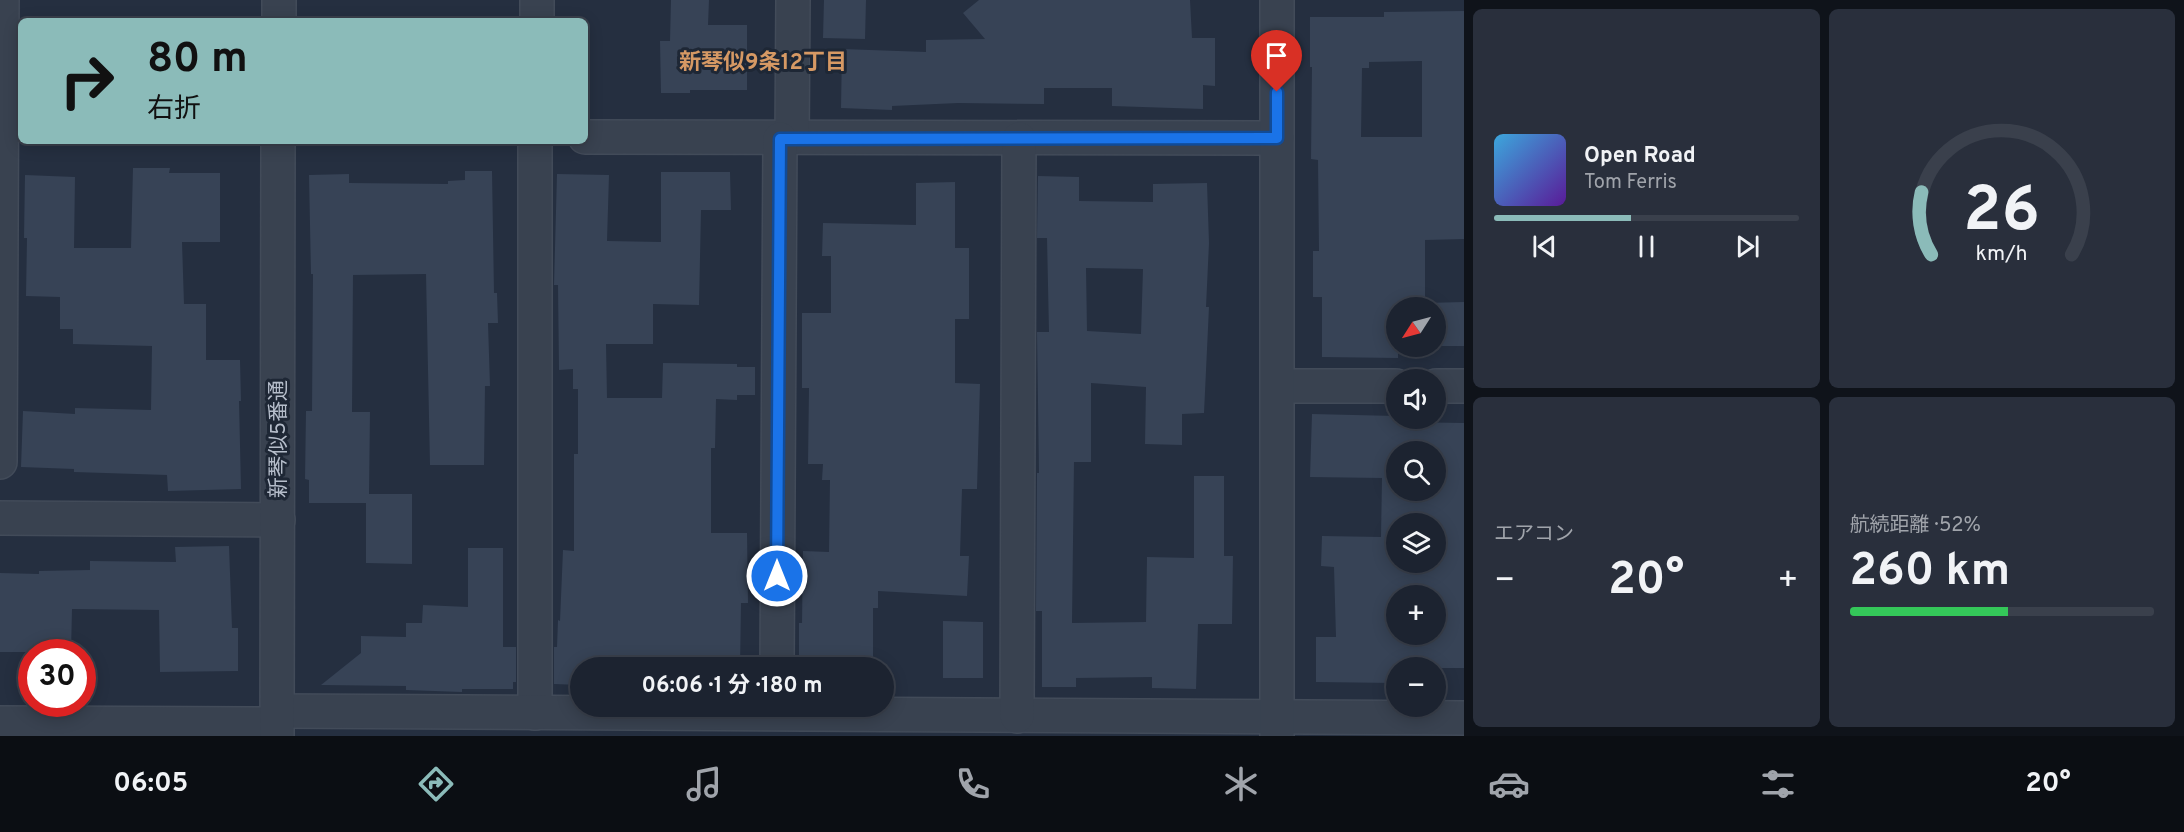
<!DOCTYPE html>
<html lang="ja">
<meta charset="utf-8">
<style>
:root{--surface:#1c2330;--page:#292f3c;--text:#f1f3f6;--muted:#a0a4ab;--line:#3a404c;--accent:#8bbbb9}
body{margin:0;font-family:Overpass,"Noto Sans JP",sans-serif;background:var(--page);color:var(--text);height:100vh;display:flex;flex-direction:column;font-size:22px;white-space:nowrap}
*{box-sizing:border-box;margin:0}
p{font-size:20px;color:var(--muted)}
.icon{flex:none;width:33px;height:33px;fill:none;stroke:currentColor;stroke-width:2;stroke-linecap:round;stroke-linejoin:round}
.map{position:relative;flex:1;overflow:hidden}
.sheet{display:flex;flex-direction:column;gap:9px;padding:9px;background:#0f131a;width:720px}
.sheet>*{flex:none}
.hud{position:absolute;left:18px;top:18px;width:570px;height:126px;border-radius:9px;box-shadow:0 3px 15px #0003,0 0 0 2px var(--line);background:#8bbbb9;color:#111;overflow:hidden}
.needle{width:39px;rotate:234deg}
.fabs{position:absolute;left:1386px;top:297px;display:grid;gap:12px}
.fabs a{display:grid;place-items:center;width:60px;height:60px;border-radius:50%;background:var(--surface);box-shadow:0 3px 15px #0003,0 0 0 2px var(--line);font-size:30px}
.speed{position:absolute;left:18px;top:639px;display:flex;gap:12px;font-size:30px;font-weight:700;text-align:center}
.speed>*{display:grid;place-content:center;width:78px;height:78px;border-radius:50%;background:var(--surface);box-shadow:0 3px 15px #0003,0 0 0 2px var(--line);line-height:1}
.speed .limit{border:9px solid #d22;background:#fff;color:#111}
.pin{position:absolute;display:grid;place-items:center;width:51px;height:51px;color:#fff;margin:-62px -26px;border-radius:50% 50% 50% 0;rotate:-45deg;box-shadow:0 0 6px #0007}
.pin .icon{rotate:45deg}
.me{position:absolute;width:66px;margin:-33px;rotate:0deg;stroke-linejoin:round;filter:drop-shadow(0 0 4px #0008)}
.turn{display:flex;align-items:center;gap:21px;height:126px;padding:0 30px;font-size:27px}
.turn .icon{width:78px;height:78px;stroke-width:2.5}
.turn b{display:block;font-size:42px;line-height:51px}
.big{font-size:45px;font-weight:700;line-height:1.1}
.sheet .widget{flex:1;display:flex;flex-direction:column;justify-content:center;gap:9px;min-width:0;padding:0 21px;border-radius:9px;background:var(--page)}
.sheet .dial{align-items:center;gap:0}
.dial svg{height:156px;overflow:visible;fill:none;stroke:var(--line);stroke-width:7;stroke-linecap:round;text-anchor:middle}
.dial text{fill:var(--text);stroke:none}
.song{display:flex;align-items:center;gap:18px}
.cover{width:72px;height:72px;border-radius:9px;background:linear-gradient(135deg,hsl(200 70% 55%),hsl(270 70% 35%))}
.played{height:6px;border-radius:3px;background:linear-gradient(90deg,var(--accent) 45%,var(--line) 45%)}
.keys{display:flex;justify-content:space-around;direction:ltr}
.heat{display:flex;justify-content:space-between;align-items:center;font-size:33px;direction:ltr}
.charge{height:9px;border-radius:4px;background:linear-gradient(90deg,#34c759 52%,var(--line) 0)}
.sheet .tiles{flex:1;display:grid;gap:9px;grid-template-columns:repeat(2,1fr)}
.trip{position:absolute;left:570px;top:657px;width:324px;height:60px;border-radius:30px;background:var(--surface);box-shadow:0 3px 15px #0003,0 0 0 2px var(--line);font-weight:700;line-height:60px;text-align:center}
.dock{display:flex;height:96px;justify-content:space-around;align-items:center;background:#0b0e13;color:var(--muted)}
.dock .icon{width:42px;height:42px}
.dock .active{color:var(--accent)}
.dock b{font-size:27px;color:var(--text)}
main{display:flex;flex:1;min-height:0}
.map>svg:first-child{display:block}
.building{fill:#374356;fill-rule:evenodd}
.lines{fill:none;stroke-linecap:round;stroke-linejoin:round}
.minor-casing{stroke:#424b59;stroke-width:36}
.minor{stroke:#394250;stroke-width:33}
.route-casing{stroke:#114b97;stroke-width:15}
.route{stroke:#1a73e8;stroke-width:10}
.labels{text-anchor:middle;stroke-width:6;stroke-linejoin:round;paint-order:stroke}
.street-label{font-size:21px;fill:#b5bdca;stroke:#1e2735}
.neighbourhood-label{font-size:22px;font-weight:bold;fill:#d69964;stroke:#1e2735}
</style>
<main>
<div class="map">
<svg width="1464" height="736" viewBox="0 0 1464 736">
<rect width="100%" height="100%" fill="#252f40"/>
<!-- building -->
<g class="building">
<path d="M671,0h38l-1,25h39v65h-57v3h-29l-1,-52h10z"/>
<path d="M824,0h42l-1,39 -42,-1z"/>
<path d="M979,0h211l2,38h23v48l-12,-1v24l-91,-3v-18h-68v16l-86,-1 -66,3v4l-51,-2 1,-59 84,3v-12l59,-1 -22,-26z"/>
<path d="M1464,11v228l-39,1v63l39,-1v44h-28v-38h-40v38h25l-23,1v11l-76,-1v-60h-9v-46h6l-1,-91 -7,-1 1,-92h-2v-50h74v-5zM1422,61v76h-61l1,-69h7v-6z"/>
<path d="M133,168h37l-1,5h51v69h-38l2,62h22v56h34l1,41h-2l2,88 -73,2 -1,-16 -93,-3v-3l-53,-2 2,-56 52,3v-6l76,2 1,-64 -79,-2v-15h-13v-32l-34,-1 1,-58h-3l1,-63 50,2 -1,71h57z"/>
<path d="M465,171h27l2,122h3l1,30h-10l2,63h-5l-1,79h-54l-4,-191 -73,1 -1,137h18l-1,82h43v70l-46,-1v-60h-57v-23l-4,-1 1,-68h6l1,-137h-2l-2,-99 40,-1v9l99,1v-3l17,-1z"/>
<path d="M661,172h69l1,38h-30l-2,95 -46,-1v40h-47l1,54h55l1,-35 74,1v3h18v28h-18v5l-21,-1 -1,49h-4v85h36l1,70h-7l-1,65h-160v17l-26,-1v-37h3l1,-27 2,1 3,-71 11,1v-97h4v-65h-5v-20l-14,1 -1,-85h-4l3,-111 52,1 -2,66 54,1z"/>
<path d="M1038,176l41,1v24l74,1v-18l54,-1 2,60 -3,64h3l-5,106 -22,1v31l-37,-1 1,-57 -55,-4v79h-17l-2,161 74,-1 1,-65 47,1v-82h30v80h9l-1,68h-34l-2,65 -44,-1v-11l-76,1v9h-34v-76h-6l1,-138h2l-2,-141h12l-2,-94h-10zM1086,268l57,1 -2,65 -54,-3z"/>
<path d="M955,182v66h14v71h-14v64l25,1 -3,105h-15l-2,67h9l-2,40 -89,-5v17h-5v60h-74v-45h3l1,-72 26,1 1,-72h-8l1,-16h-15l1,-76h-7v-75h29v-57h-9l1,-33 93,2v-42z"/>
<path d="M1312,414l84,2 3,6 65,1v245h-68v15l-80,-1v-45h20l-2,-70 -13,-1 1,-30 59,1 1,-59 -72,-1zM1396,452h40v38h-40zM1396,524h40v38h-40zM1396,596h40v38h-40z"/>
<path d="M229,546l3,82h6v43l-78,1 -1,-62 -87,-1 -1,43h-71v-79l39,1v-3l51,-1v-9l86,1 -1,-15z"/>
<path d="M468,548h35v99h13v35h-3v7h-51v3l-56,-2v-4l-85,-1 40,-32v-17l45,1v-14h16l1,-18 45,2z"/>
<path d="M943,621l40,1v56h-40z"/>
</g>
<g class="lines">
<!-- minor casing -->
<g class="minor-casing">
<g id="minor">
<path d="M279,21v-21"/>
<path d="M537,21v-21"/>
<path d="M585,137l692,1"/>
<path d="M792,138l1,-138"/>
<path d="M535,141v572"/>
<path d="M1278,386h118"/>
<path d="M1436,386h28"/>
<path d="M0,462l2,-462"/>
<path d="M0,518l278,2"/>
<path d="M777,668l3,-529"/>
<path d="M277,711l1187,7"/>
<path d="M1017,716l2,-577"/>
<path d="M0,723l277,1"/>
<path d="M277,736l1,-595"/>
<path d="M1277,736v-736"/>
</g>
</g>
<!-- minor -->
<use href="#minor" class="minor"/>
</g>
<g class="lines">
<!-- route casing -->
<g class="route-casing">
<path id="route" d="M777,576l3,-437 497,-1v-46"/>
</g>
<!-- route -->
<use href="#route" class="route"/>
</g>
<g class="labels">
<!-- street labels -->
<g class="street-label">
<text transform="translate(278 439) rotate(-90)" y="7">新琴似5番通</text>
</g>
<!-- neighbourhood labels -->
<g class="neighbourhood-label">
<text x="763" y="69">新琴似9条12丁目</text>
</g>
</g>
</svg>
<div class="fabs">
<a><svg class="needle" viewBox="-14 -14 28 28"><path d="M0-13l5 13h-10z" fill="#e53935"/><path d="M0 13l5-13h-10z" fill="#a0a4ab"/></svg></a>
<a><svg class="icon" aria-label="sound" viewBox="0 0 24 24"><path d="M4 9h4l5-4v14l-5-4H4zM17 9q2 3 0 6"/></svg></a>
<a><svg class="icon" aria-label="search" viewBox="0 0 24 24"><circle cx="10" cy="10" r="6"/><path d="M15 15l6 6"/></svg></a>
<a><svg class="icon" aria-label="layers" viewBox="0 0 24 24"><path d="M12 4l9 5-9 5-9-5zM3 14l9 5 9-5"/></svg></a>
<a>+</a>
<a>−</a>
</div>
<div class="speed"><div class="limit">30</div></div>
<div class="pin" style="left:1277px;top:92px;background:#d93025"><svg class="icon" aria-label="arrive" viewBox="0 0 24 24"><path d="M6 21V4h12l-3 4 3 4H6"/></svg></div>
<svg class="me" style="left:777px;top:576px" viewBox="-20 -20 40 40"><circle r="17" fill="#1a73e8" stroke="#fff" stroke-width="3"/><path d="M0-11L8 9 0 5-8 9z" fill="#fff"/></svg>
<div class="trip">06:06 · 1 分 · 180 m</div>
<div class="hud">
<div class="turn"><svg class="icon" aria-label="right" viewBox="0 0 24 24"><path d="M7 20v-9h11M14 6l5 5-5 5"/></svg><div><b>80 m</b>右折</div></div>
</div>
</div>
<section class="sheet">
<div class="tiles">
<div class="widget">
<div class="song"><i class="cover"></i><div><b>Open Road</b><p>Tom Ferris</p></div></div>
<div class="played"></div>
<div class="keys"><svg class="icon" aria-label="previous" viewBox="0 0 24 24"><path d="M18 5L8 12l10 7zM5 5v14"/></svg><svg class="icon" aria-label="pause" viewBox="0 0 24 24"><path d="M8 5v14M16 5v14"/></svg><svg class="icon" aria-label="next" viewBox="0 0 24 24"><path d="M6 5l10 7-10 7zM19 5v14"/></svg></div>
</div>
<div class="widget dial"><svg viewBox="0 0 100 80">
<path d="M14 69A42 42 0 1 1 86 69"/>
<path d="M14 69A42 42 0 0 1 9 37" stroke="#8bbbb9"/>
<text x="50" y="56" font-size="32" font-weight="700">26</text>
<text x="50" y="72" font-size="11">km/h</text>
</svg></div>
<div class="widget"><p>エアコン</p>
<div class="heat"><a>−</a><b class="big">20°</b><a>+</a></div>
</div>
<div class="widget"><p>航続距離 · 52%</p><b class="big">260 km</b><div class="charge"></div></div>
</div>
</section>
</main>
<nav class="dock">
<b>06:05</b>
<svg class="icon active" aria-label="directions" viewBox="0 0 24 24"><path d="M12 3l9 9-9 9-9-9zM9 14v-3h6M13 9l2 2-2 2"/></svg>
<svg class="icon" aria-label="music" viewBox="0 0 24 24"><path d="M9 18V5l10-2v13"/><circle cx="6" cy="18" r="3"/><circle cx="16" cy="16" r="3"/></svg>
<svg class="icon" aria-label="phone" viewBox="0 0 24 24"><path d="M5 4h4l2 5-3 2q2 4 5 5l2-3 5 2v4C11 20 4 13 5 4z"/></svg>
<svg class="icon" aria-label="climate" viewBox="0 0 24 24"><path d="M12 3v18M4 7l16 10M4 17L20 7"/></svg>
<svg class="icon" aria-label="car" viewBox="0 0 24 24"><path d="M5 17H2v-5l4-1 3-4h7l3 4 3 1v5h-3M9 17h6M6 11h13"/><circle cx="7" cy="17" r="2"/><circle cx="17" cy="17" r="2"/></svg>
<svg class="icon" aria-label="filters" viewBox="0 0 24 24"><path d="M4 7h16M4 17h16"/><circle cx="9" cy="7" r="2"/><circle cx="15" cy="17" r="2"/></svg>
<b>20°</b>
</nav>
